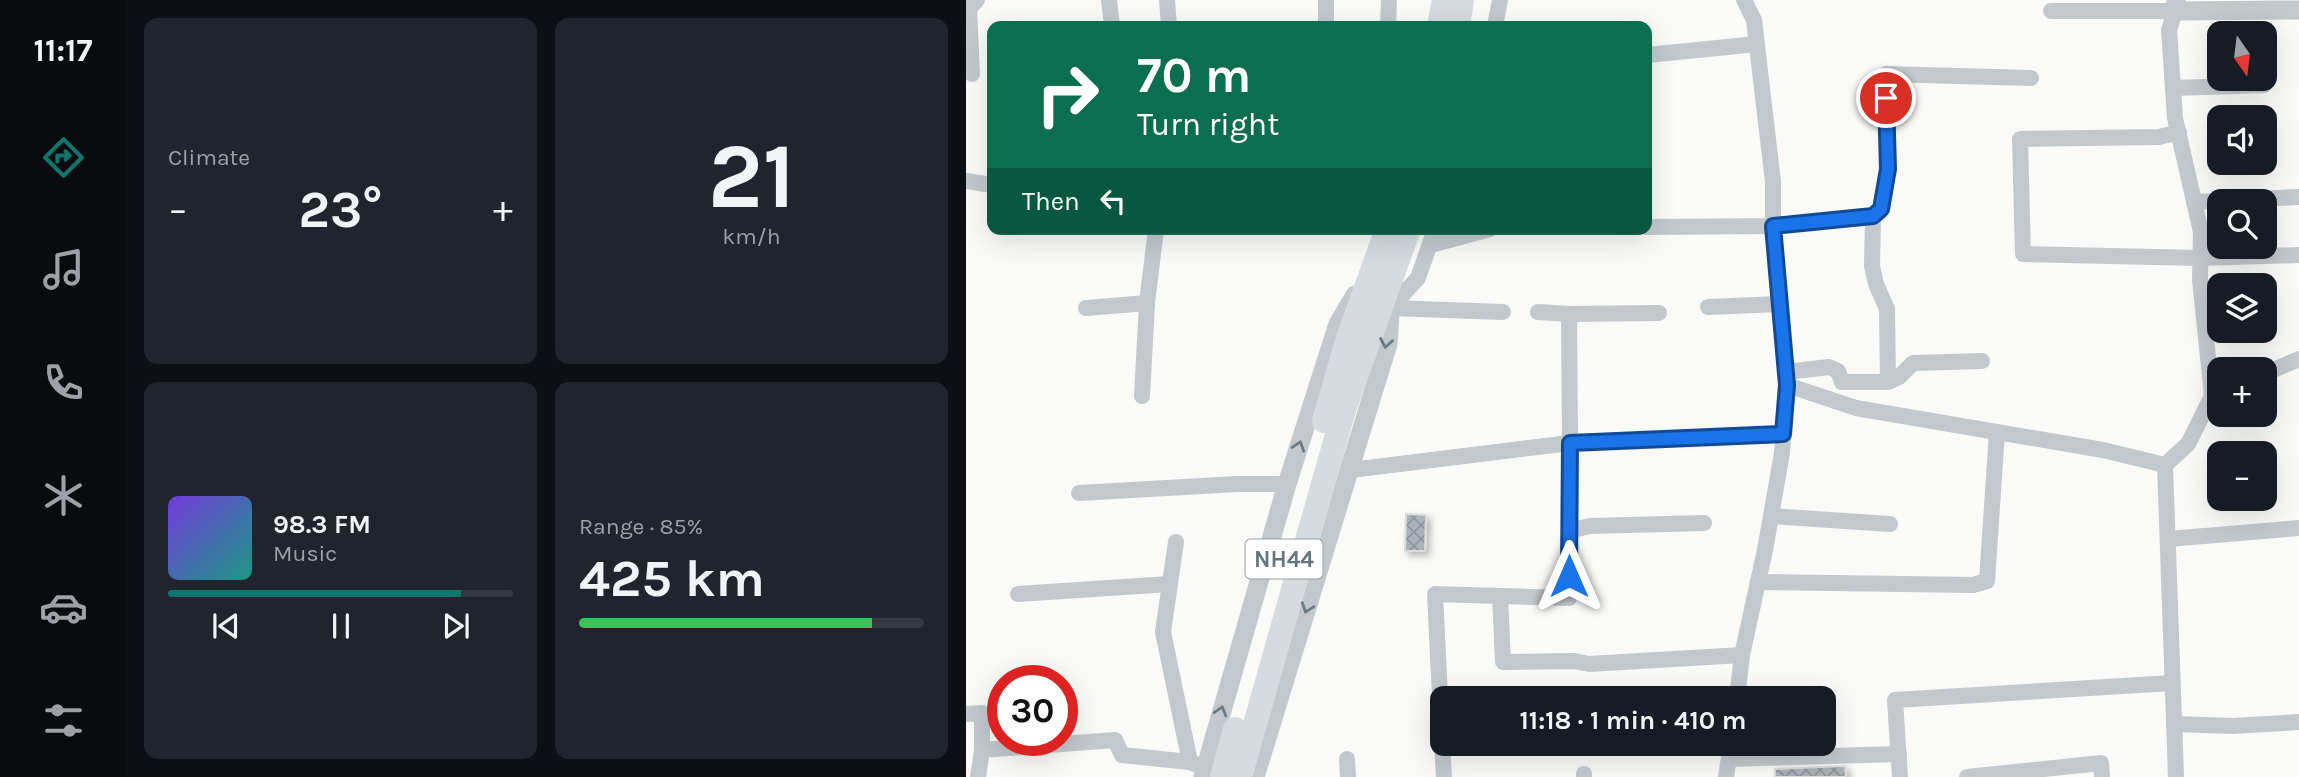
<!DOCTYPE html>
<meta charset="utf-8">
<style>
:root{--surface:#171b24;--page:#20242c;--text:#f1f3f6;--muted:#9ea1a6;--line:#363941;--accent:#0f766e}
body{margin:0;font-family:Karla,sans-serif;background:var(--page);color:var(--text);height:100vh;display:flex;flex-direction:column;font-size:26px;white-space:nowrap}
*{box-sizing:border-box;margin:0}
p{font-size:23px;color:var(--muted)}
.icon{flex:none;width:38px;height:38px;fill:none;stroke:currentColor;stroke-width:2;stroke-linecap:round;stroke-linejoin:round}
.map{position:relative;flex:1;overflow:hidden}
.panel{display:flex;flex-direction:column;gap:18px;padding:18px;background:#0d0f14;width:840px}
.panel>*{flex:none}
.hud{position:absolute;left:21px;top:21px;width:665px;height:214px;border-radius:14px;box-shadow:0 7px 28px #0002;background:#0b6e4f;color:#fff;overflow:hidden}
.needle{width:46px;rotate:166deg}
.controls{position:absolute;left:1241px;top:21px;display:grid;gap:14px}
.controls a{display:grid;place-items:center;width:70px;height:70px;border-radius:14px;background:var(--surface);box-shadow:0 7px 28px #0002;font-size:35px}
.speed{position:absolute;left:21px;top:665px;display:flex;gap:14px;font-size:35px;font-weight:700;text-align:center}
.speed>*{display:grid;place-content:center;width:91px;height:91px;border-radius:50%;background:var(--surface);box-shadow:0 7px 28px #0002;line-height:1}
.speed .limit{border:10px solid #d22;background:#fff;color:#111}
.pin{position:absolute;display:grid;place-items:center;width:60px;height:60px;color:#fff;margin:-30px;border:4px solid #fff;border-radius:50%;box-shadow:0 2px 7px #0007}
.me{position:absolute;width:77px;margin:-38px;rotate:0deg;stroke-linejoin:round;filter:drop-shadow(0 0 5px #0008)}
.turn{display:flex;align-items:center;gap:24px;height:147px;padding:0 35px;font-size:32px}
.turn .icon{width:91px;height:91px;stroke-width:2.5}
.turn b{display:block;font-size:49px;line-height:60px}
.then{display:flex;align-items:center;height:66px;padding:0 35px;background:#0003;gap:14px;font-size:26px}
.big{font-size:52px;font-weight:700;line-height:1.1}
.panel .card{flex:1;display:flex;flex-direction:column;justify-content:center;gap:10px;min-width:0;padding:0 24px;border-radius:14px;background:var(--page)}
.panel .dial{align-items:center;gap:0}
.dial b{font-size:91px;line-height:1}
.song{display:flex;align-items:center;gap:21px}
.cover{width:84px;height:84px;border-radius:10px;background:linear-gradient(135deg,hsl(260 70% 55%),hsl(170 70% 35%))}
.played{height:7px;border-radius:4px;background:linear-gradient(90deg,var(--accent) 85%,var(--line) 85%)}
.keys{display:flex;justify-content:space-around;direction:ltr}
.heat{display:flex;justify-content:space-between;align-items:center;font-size:38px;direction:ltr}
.charge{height:10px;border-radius:5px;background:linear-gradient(90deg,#34c759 85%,var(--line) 0)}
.panel .tiles{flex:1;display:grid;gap:18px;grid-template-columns:repeat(2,1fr)}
.trip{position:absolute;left:464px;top:686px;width:406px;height:70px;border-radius:14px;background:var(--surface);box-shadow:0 7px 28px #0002;font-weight:700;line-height:70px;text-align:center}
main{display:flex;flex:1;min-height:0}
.tab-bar{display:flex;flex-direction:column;width:126px;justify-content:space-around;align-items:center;background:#090b0e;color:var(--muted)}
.tab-bar .icon{width:49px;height:49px}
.tab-bar .current{color:var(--accent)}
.tab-bar b{font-size:32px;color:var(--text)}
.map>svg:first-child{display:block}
.building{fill:url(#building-cross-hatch);stroke:#dcdcda;stroke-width:2;filter:url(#shadow)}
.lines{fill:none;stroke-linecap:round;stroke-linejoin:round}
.minor{stroke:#c3c8cc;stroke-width:16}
.tertiary{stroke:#c3c8cc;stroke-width:19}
.trunk{stroke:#d6dbdf;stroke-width:24}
.oneway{stroke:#6a7a87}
.route-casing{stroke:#114b97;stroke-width:18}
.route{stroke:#1a73e8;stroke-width:12}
.labels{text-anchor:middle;stroke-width:7;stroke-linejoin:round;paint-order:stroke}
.shield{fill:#fff;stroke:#939fa8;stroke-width:2}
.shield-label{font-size:23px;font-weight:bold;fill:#657683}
</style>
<main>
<nav class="tab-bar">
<b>11:17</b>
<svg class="icon current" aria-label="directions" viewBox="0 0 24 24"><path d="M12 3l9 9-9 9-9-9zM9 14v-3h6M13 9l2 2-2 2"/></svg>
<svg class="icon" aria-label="music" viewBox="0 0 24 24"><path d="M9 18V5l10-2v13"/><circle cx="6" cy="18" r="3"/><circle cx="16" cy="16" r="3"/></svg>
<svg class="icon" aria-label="phone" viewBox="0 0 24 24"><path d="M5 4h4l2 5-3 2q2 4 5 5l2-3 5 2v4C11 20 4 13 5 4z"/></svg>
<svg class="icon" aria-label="climate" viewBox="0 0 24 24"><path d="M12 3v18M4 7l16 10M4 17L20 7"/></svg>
<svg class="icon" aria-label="car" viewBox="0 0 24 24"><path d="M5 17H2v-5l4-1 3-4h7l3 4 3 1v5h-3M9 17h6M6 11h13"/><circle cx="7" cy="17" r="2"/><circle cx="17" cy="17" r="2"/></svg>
<svg class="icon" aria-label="filters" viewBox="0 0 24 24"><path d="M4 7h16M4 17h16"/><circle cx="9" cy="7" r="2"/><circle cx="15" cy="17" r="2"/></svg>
</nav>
<section class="panel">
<div class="tiles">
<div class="card"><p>Climate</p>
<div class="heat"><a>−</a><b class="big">23°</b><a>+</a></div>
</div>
<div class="card dial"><b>21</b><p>km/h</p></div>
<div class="card">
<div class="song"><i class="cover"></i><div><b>98.3 FM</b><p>Music</p></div></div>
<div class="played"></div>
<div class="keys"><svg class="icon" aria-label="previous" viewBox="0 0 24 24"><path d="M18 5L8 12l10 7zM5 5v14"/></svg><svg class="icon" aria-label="pause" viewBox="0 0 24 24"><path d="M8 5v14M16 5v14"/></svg><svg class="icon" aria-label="next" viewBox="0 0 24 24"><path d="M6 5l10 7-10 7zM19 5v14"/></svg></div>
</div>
<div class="card"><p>Range · 85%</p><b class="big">425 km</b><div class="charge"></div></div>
</div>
</section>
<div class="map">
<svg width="1333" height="777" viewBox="0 0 1333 777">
<defs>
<pattern id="building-cross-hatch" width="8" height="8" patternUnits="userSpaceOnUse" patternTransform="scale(1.75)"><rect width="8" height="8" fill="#aab3b9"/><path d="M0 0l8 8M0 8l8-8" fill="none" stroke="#8e969c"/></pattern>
<filter id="shadow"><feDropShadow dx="4" dy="4" stdDeviation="3.5" flood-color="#0004"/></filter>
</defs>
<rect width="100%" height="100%" fill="#fafaf8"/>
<!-- building -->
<g class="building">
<path d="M440,514l20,1 -1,36h-20z"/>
<path d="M879,766l1,11h-71v-8z"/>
</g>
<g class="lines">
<!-- minor -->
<g class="minor">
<path d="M143,0l3,26"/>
<path d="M201,0l2,26"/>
<path d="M1085,11h124l-6,19 6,88 26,114 -1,48 12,116"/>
<path d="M360,26v-26"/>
<path d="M422,26l1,-26"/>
<path d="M529,26l5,-26"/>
<path d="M681,55l110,-11"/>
<path d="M6,74l-3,-65 8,-9"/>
<path d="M1207,88l91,-3"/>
<path d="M1213,132l-20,5 -139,2 3,115 177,4 99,-3"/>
<path d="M0,181l26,4"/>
<path d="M1228,202l105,-5"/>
<path d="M681,227l126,-1 100,-10 9,-7 6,-40 -2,-95 145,4"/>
<path d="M465,245l59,-16"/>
<path d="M742,307l72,-3"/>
<path d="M120,308l61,-5"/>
<path d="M424,308l113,4"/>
<path d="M424,308l28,-30 17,-49"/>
<path d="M572,312l31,2 90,-1"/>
<path d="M603,314l1,129 213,-9"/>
<path d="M820,372l43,-5 9,4 4,11h46l-1,-73 -11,-25 -4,-18 1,-50"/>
<path d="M1298,374l35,-15"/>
<path d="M922,382l11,-5 14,-14 69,-2"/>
<path d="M821,385l69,23 247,42 62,15"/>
<path d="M176,396l5,-93 9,-74"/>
<path d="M385,470l219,-27 -1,155 -134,-4 7,144"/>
<path d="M113,493l158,-9h50"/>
<path d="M805,516l119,8"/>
<path d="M603,531l21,-5 114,-3"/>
<path d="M1202,539l131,-11"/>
<path d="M210,542l-13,90 27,130"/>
<path d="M792,582l215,3 14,-4 10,-149"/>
<path d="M52,594l151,-10"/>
<path d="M534,596l3,66 71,-1 15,3 153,-9"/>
<path d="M771,698l5,-43 23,-105 17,-97 5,-68 -14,-159v-44l-19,-162 -10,-20"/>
<path d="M0,714l16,-1v37l-4,27"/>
<path d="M1208,724l59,2 66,-4"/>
<path d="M476,744l2,33"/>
<path d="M16,750l133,-10 7,15 68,7 15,6"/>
<path d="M381,759l1,18"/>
<path d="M763,759l170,-5"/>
<path d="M618,774v3"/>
<path d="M760,777l5,-33"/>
<path d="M934,777l-5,-77 277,-17"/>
<path d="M1001,777l134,-14 1,14"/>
<path d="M1210,777l-11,-312 23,-21 24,-48 7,-3"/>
</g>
<!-- tertiary -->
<g class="tertiary">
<path d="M1210,0l-1,11 124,-1"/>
<path d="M237,777l84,-293 51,-160 17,-29"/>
<path d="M289,777l133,-433 3,-47"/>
</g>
<!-- trunk -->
<g class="trunk">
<path d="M473,26l5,-26"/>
<path d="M492,26l4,-26"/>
<path d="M358,421l23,-80 40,-112"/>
<path d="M256,777l13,-48"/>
<path d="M274,777l104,-367 65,-181"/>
</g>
</g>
<!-- one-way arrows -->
<defs><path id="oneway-chevron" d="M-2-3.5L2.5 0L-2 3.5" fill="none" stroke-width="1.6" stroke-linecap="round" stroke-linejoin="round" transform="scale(1.75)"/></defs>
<g class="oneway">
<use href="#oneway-chevron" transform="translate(420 343) rotate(100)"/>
<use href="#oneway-chevron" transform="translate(333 446) rotate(-72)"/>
<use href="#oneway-chevron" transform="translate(341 608) rotate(108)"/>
<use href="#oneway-chevron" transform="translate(255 711) rotate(-74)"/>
</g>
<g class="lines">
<!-- route casing -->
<g class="route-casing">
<path id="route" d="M603,576l1,-133 213,-9 4,-49 -14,-159 100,-10 8,-7 7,-40 -2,-71"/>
</g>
<!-- route -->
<use href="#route" class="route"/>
</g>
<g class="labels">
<!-- shield labels -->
<rect class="shield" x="279.5" y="539.5" width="77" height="39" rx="5"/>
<g class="shield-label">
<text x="318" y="567">NH44</text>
</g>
</g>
</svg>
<div class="controls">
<a><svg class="needle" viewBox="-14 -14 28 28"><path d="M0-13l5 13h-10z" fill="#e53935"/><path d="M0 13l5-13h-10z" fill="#9ea1a6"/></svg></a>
<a><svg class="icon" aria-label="sound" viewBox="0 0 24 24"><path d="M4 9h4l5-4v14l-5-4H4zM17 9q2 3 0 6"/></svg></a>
<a><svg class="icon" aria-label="search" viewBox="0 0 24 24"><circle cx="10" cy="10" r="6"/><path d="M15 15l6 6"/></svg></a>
<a><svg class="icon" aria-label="layers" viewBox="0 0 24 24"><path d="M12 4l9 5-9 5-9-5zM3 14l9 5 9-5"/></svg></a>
<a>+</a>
<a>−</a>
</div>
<div class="speed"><div class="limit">30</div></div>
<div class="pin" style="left:920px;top:98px;background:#d93025"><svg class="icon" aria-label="arrive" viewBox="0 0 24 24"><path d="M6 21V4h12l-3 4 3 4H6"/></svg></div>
<svg class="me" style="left:603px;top:576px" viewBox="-20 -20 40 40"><path d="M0-17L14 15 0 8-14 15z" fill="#1a73e8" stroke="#fff" stroke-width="4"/></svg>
<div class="trip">11:18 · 1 min · 410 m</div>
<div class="hud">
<div class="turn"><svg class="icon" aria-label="right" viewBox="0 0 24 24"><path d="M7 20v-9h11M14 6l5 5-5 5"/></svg><div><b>70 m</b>Turn right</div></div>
<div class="then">Then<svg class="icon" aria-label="left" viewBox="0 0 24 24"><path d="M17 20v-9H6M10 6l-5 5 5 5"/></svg></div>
</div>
</div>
</main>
